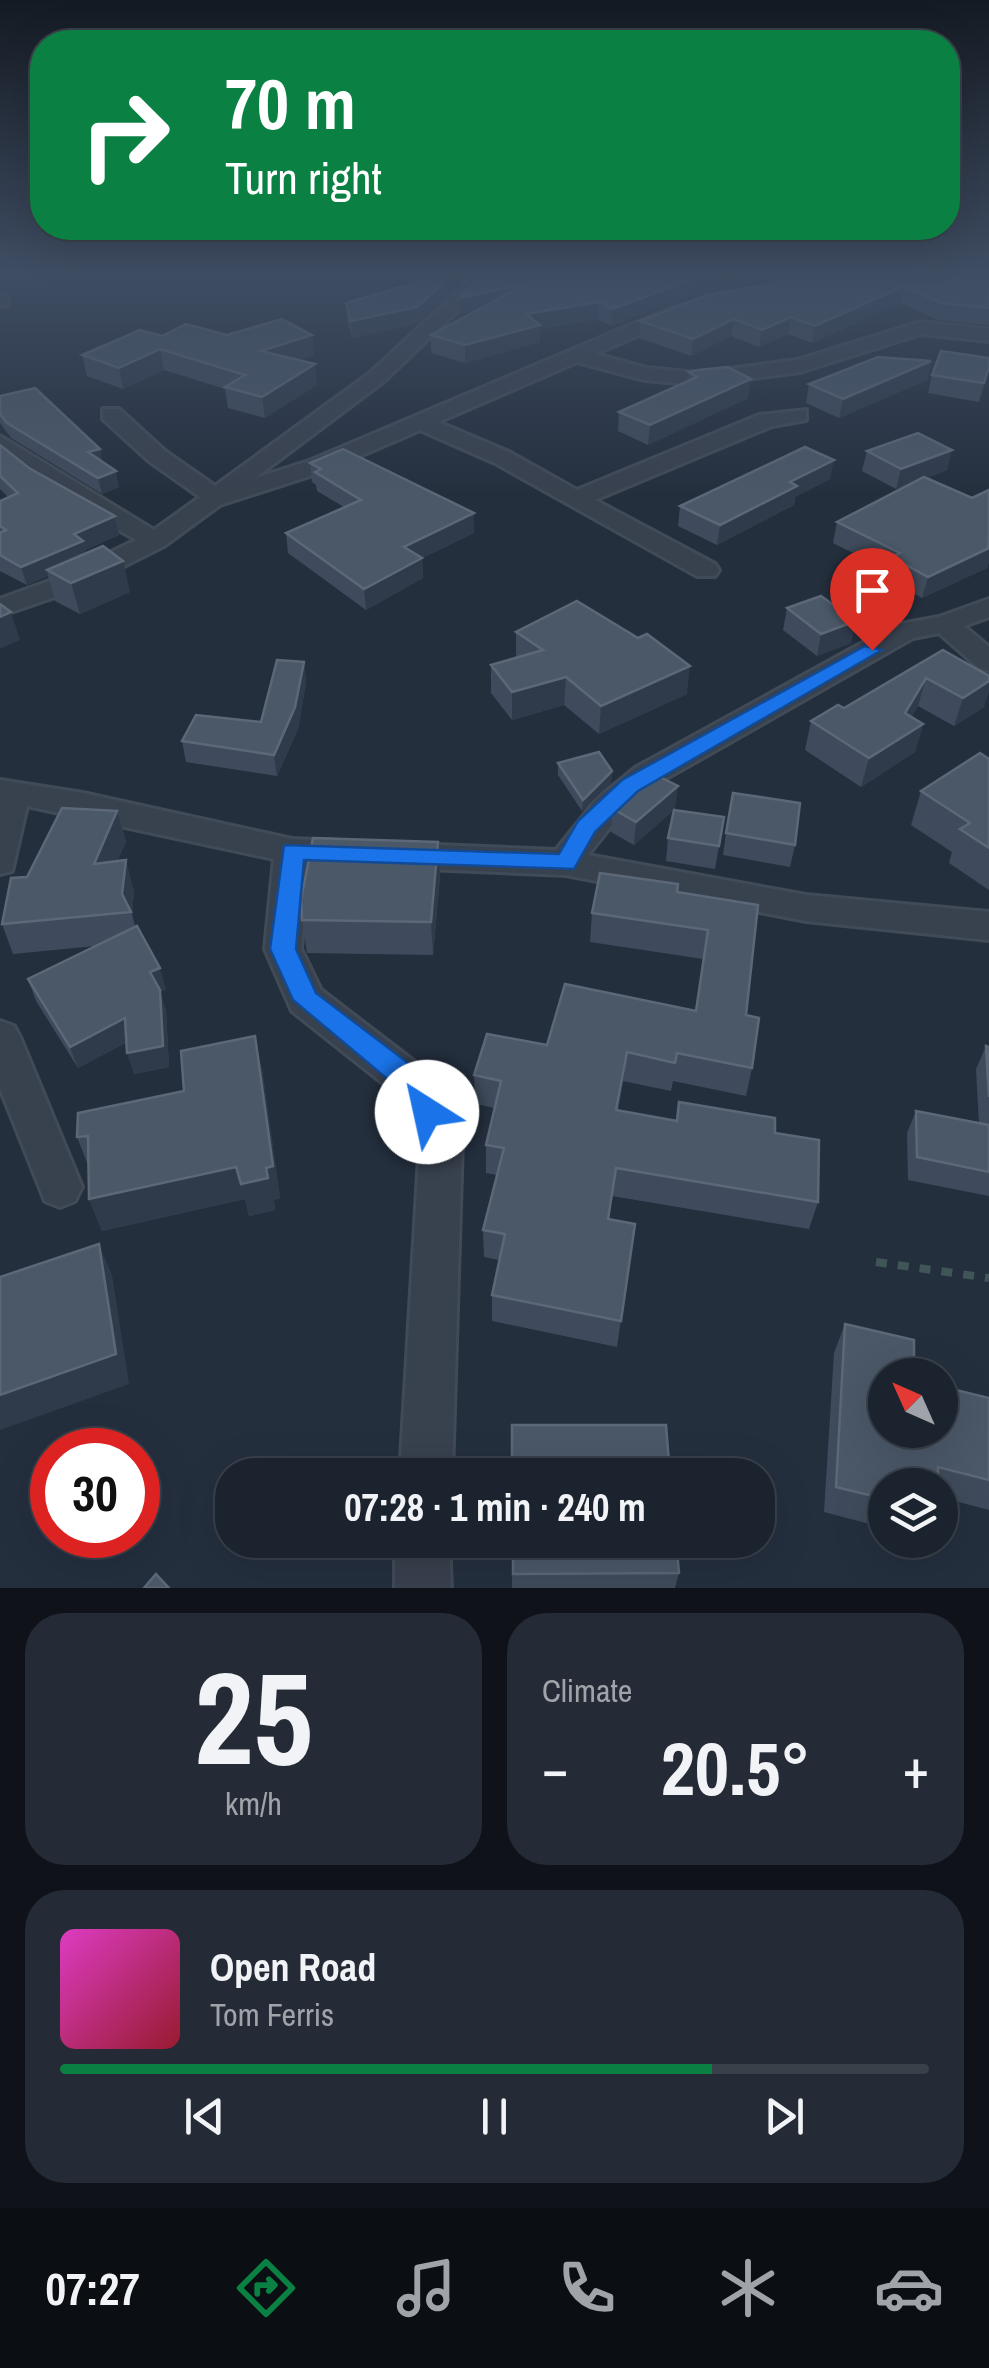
<!DOCTYPE html>
<meta charset="utf-8">
<style>
:root{--surface:#1b232e;--page:#242b36;--text:#f1f3f6;--muted:#a0a4aa;--line:#39404a;--accent:#0b8043}
body{margin:0;font-family:"Archivo Narrow",sans-serif;background:var(--page);color:var(--text);height:100vh;display:flex;flex-direction:column;font-size:38px;white-space:nowrap}
*{box-sizing:border-box;margin:0}
p{font-size:32px;color:var(--muted)}
.icon{flex:none;width:55px;height:55px;fill:none;stroke:currentColor;stroke-width:2;stroke-linecap:round;stroke-linejoin:round}
.map{position:relative;height:1588px;overflow:hidden}
.drawer{display:flex;flex-direction:column;gap:25px;padding:25px;background:#0f1319;flex:1}
.drawer>*{flex:none}
.banner{position:absolute;left:30px;top:30px;width:930px;height:210px;border-radius:40px;box-shadow:0 10px 40px #0002,0 0 0 2px var(--line);background:#0b8043;color:#fff;overflow:hidden}
.needle{width:65px;rotate:315deg}
.controls{position:absolute;left:868px;top:1358px;display:grid;gap:20px}
.controls a{display:grid;place-items:center;width:90px;height:90px;border-radius:50%;background:var(--surface);box-shadow:0 10px 40px #0002,0 0 0 2px var(--line);font-size:50px}
.speed{position:absolute;left:30px;top:1428px;display:flex;gap:20px;font-size:50px;font-weight:700;text-align:center}
.speed>*{display:grid;place-content:center;width:130px;height:130px;border-radius:50%;background:var(--surface);box-shadow:0 10px 40px #0002,0 0 0 2px var(--line);line-height:1}
.speed .limit{border:15px solid #d22;background:#fff;color:#111}
.pin{position:absolute;display:grid;place-items:center;width:85px;height:85px;color:#fff;margin:-102px -42px;border-radius:50% 50% 50% 0;rotate:-45deg;box-shadow:0 0 10px #0007}
.pin .icon{rotate:45deg}
.me{position:absolute;width:110px;margin:-55px;rotate:325deg;stroke-linejoin:round;filter:drop-shadow(0 0 8px #0008)}
.turn{display:flex;align-items:center;gap:35px;height:210px;padding:0 30px;font-size:45px}
.turn .icon{width:130px;height:130px;stroke-width:2.5}
.turn b{display:block;font-size:70px;line-height:85px}
.big{font-size:75px;font-weight:800;line-height:1.1}
.drawer .card{flex:1;display:flex;flex-direction:column;justify-content:center;gap:15px;min-width:0;padding:0 35px;border-radius:40px;background:var(--page)}
.drawer .dial{align-items:center;gap:0}
.dial b{font-size:130px;line-height:1}
.song{display:flex;align-items:center;gap:30px}
.cover{width:120px;height:120px;border-radius:15px;background:linear-gradient(135deg,hsl(310 70% 55%),hsl(350 70% 35%))}
.played{height:10px;border-radius:5px;background:linear-gradient(90deg,var(--accent) 75%,var(--line) 75%)}
.keys{display:flex;justify-content:space-around;direction:ltr}
.heat{display:flex;justify-content:space-between;align-items:center;font-size:55px;direction:ltr}
.drawer .tiles{flex:1;display:grid;gap:25px;grid-template-columns:1fr 1fr}
.card:last-child{grid-column:span 2}
.trip{position:absolute;left:215px;top:1458px;width:560px;height:100px;border-radius:40px;background:var(--surface);box-shadow:0 10px 40px #0002,0 0 0 2px var(--line);font-weight:800;line-height:100px;text-align:center}
.dock{display:flex;height:160px;justify-content:space-around;align-items:center;background:#0b0e12;color:var(--muted)}
.dock .icon{width:70px;height:70px}
.dock .selected{color:var(--accent)}
.dock b{font-size:45px;color:var(--text)}
.map>svg:first-child{display:block}
.lines{fill:none;stroke-linecap:round;stroke-linejoin:round}
.minor-casing{stroke:#414a57;stroke-width:6}
.path{stroke:#3f5557;stroke-width:8;stroke-dasharray:11 11;stroke-linecap:butt}
.minor{fill:#38414e;fill-rule:evenodd}
.wall{fill:#3f4b5c}
.shaded-wall{fill:#2f3b4b}
.building{fill:#4b5868;stroke:#5c6777;stroke-width:2.5}
.route{fill:#1a73e8;stroke:#114b97;stroke-width:2.5}
</style>
<div class="map">
<svg width="989" height="1588" viewBox="0 0 989 1588">
<rect width="100%" height="100%" fill="#242f3e"/>
<g class="lines">
<!-- minor casing -->
<g class="minor-casing">
<g id="minor">
<path d="M478,273h19l-113,108 -129,97 54,-17 369,-156 7,2v8l-90,39 51,14 53,5 98,-13 123,-38 69,7v12l-68,-7 -121,38 -101,13 -54,-5 -68,-18 -139,60 73,31 66,37 182,-75 47,-5v10l-34,6 -177,74 120,64 4,6 -4,6h-18l-202,-113 -75,-33 -95,41 -105,34 -56,41 -86,43 -78,27v-17l60,-22 76,-37 -100,-58 -36,-28v-18l154,94 46,-33 -51,-36 -46,-42v-10h16l46,42 50,35 155,-113z"/>
<path d="M0,294l7,3v8l-7,1z"/>
<path d="M989,599v18l-25,9 25,21v24l-10,-3 -40,-35 -26,5 -255,145 -39,33 -31,39 218,40 183,17v28l-183,-19 -240,-46 -258,-11 -7,85 20,41 107,82 34,69 -10,334h-52l20,-334 -21,-45 -107,-85 -27,-62 9,-90 -247,-53 -15,65 -12,3v-94l83,13 209,46 264,11 40,-50 39,-32 260,-143 44,-8z"/>
<path d="M0,1021l14,5 6,11 62,150 -7,14 -15,6 -15,-6 -45,-113z"/>
<path d="M395,1540h54l2,48h-56z"/>
</g>
</g>
<!-- path -->
<path class="path" d="M876,1262l113,16"/>
<!-- minor -->
<use href="#minor" class="minor"/>
</g>
<!-- wall -->
<g class="wall">
<path d="M60,273h50l-33,9z"/>
<path d="M436,273h37l-9,8z"/>
<path d="M989,273v52l-52,-5 -36,-17 -89,40 -24,-9 -29,13 -28,-11 -40,20 -52,-18 1,-17 135,-38z"/>
<path d="M450,294l-32,29 -66,15 -5,-18 -1,-17z"/>
<path d="M692,295l-81,31 -13,-7 -58,10v13l-75,21 -34,-10v-18l46,-24 -18,3v-16z"/>
<path d="M312,335l2,20 -16,5 19,25 -52,33 -37,-10 -3,-19 -61,-19 -41,19 -36,-13 -5,-21 80,-19z"/>
<path d="M931,361l-4,19 -88,38 -33,-15 3,-19z"/>
<path d="M989,367l-10,35 -51,-9 4,-18z"/>
<path d="M689,372l59,26 -100,47 -30,-14 1,-19 69,-31z"/>
<path d="M0,396l103,67 16,24 -17,7 -91,-56 -11,-15z"/>
<path d="M0,445l29,23 86,48 4,19 -34,15 1,3 44,39 -50,22 -25,-13 -7,-25 -21,9 -27,-14v-70l8,-4 -8,-8z"/>
<path d="M867,451l80,19 -21,8 63,83 -2,7 -65,30 -35,-19 2,-8 -56,-28 4,-21 74,-38 -15,5 -34,-18z"/>
<path d="M310,463l164,70 -52,25 1,20 -57,32 -78,-57 -2,-20 58,-26 -27,-16 -1,-6 -4,-3z"/>
<path d="M830,479l-35,18 -1,8 -77,40 -39,-19 2,-20z"/>
<path d="M787,608l64,35 -34,13 -34,-26z"/>
<path d="M516,632l171,62 -88,40 -35,-29 -52,15 -21,-27v-28l25,-7z"/>
<path d="M943,650l41,57 -30,19 -36,-20 -7,11 12,7 -8,28 -54,35 -56,-37 6,-29 33,-13z"/>
<path d="M304,662l2,21 -8,46 -21,47 -91,-14 -4,-21 79,-19z"/>
<path d="M989,759v131l-40,-27 3,-11 -41,-27 10,-34z"/>
<path d="M558,763l54,8 -1,12 -29,28 -24,-36z"/>
<path d="M613,809h62l-41,36 -23,-13z"/>
<path d="M117,811l9,31 -9,19 17,30 -2,23 3,12 31,63 -6,3 6,19 3,56 -35,7 -7,-32 -49,26 -42,-67 -8,-22 67,-33 -82,8 -11,-30 25,-47z"/>
<path d="M724,817l-9,52 -49,-8 2,-23z"/>
<path d="M726,833l69,12 -5,22 -67,-12z"/>
<path d="M438,842l2,34 -7,79 -126,-2 -5,-33z"/>
<path d="M677,892l81,13 -12,110 6,53 -6,28 -73,-15 -2,10 -48,-10 -5,30 58,10 3,-19 96,31 43,69 -9,27 -197,-33 -3,23 26,5 -18,123 -125,-26v-26l7,-35 -15,-3 -1,-27 14,-55 -11,-2v-28l9,-37 -20,-4 -1,-29 73,-30 148,-34 8,-52 -113,-17 2,-29z"/>
<path d="M986,1046l3,1v149l-81,-16 -1,-47 9,-22 63,12 -3,-54z"/>
<path d="M262,1069l18,129 -6,2 1,10 -26,6 -4,-17 -143,32 -13,-32 -1,-34 -11,-28 107,-46z"/>
<path d="M845,1324l40,51 104,23v112l-49,-13v-12h-55v43l-61,-16 10,-159z"/>
<path d="M512,1540h164l3,33 -4,15h-163z"/>
</g>
<!-- shaded-wall -->
<g class="shaded-wall">
<path d="M12,273h34l-32,6z"/>
<path d="M76,273h34l-33,9z"/>
<path d="M464,273h9l-9,8z"/>
<path d="M721,273h73l-102,22 -81,31 1,-17 82,-30z"/>
<path d="M449,278l1,16 -32,29 -66,15 -1,-17z"/>
<path d="M528,283v17l-69,14v-16z"/>
<path d="M904,286l-3,17 -89,40 3,-17z"/>
<path d="M599,302l-1,17 -58,10v13l-75,21v-18l61,-31z"/>
<path d="M791,317l-3,17 -29,13 3,-17z"/>
<path d="M734,319l-3,17 -40,20 2,-17z"/>
<path d="M312,335l2,20 -51,16 -2,-20z"/>
<path d="M160,349l4,21 -41,19 -4,-21z"/>
<path d="M931,361l-4,19 -88,38 4,-19z"/>
<path d="M315,364l2,21 -52,33 -3,-21z"/>
<path d="M751,379l-3,19 -100,47 2,-20z"/>
<path d="M100,449l3,16 -15,-13z"/>
<path d="M952,450l-5,20 -51,19 5,-20z"/>
<path d="M834,460l-4,19 -35,18 -1,8 -77,40 3,-20 70,-43z"/>
<path d="M116,471l3,16 -17,7 -4,-16z"/>
<path d="M474,513v20l-52,25 1,20 -57,32 -2,-21 40,-42z"/>
<path d="M115,516l4,19 -34,15 3,9 -41,11 1,6 -21,9 -6,-18 53,-33z"/>
<path d="M989,543v18l-2,7 -65,30 6,-21z"/>
<path d="M123,561l7,31 -50,22 -9,-31z"/>
<path d="M11,612l9,28 -20,9v-32z"/>
<path d="M856,621l-5,22 -34,13 4,-22z"/>
<path d="M304,662l2,21 -8,46 -21,47 -3,-21z"/>
<path d="M690,666l-3,28 -88,40 2,-28z"/>
<path d="M566,677l-2,28 -52,15v-28z"/>
<path d="M926,678l-8,28 -20,34 25,-16 -8,28 -54,35 8,-29 36,-45z"/>
<path d="M989,681v11l-5,15 -30,19 9,-28z"/>
<path d="M612,771l-1,12 -29,28 1,-11z"/>
<path d="M678,786l-3,23 -41,36 2,-23z"/>
<path d="M117,811l9,31 -23,52 -9,-30z"/>
<path d="M438,842l2,34 -7,79 -2,-33z"/>
<path d="M126,860l8,31 -2,23 -10,-20z"/>
<path d="M160,968l6,21 -6,3 6,19 3,56 -35,7 -7,-21 23,-81z"/>
<path d="M125,1018l7,21 -54,29 -8,-21z"/>
<path d="M255,1036l7,33 18,129 -6,2 1,10 -26,6 -8,-32z"/>
<path d="M627,1052l-4,29 -10,58 3,-29z"/>
<path d="M236,1167l9,32 -143,32 -13,-32z"/>
<path d="M99,1244l13,31 17,109 -129,46v-35z"/>
</g>
<!-- building -->
<g class="building">
<path d="M485,273h236l-27,6 -82,30 -13,-7 -73,12 14,11 -75,20 -34,-10 97,-52 -69,15z"/>
<path d="M802,273h187v35l-48,-5 -37,-17 -89,40 -24,-9 -29,13 -28,-11 -41,20 -53,-18 67,-26 68,-12z"/>
<path d="M434,277l15,1 -32,29 -66,14 -5,-18z"/>
<path d="M282,319l30,16 -51,16 54,13 -53,33 -37,-10 20,-12 -85,-26 -41,19 -37,-13 58,-25 22,6 24,-12 41,11z"/>
<path d="M941,351l48,7v8l-5,17 -52,-8z"/>
<path d="M878,357l53,4 -88,38 -34,-15z"/>
<path d="M728,367l23,12 -101,46 -31,-13 78,-35 -8,-5 9,-2z"/>
<path d="M35,388l65,61 -12,3 28,19 -18,7 -91,-55 -7,-9v-18z"/>
<path d="M918,433l34,17 -51,19 -34,-18z"/>
<path d="M0,445l29,23 86,48 -41,18 9,7 -62,26 -21,-12v-22l6,-3 -6,-4v-25l18,-8 -18,-17z"/>
<path d="M805,447l29,13 -44,22 7,4 -77,39 -40,-19z"/>
<path d="M343,449l131,64 -70,34 18,11 -58,31 -78,-56 75,-33 -46,-28 6,-3 -11,-6z"/>
<path d="M924,477l48,21 17,-8v53l-1,1 1,4 -61,29 -36,-20 8,-4 -63,-31z"/>
<path d="M103,546l20,15 -52,22 -24,-13z"/>
<path d="M821,596l35,25 -35,13 -34,-26z"/>
<path d="M577,601l61,37 9,-4 43,32 -89,40 -35,-29 -54,15 -21,-27 52,-15 -27,-18z"/>
<path d="M0,604l11,8 -11,5z"/>
<path d="M943,650l46,26v5l-26,17 -37,-20 -21,35 18,11 -54,34 -58,-37 27,-16 6,3z"/>
<path d="M277,660l27,2 -9,45 -21,48 -92,-14 14,-26 65,7z"/>
<path d="M599,752l13,19 -29,29 -25,-37z"/>
<path d="M980,753l9,6v89l-29,-19 10,-6 -49,-32z"/>
<path d="M652,773l26,13 -42,36 -23,-13 11,-13z"/>
<path d="M733,793l67,10 -5,42 -69,-12z"/>
<path d="M62,808l55,3 -23,53 32,-4 -4,34 9,18 -129,12 9,-46 16,-1z"/>
<path d="M674,810l50,7 -5,29 -51,-8z"/>
<path d="M313,838l125,4 -7,80 -129,-2 -1,-20z"/>
<path d="M600,873l78,11 -1,8 81,13 -12,110 13,3 -7,50 -75,-15 -2,10 -48,-11 -11,58 61,11 2,-19 96,16v15l44,7 -1,62 -202,-34 -8,51 27,5 -14,97 -129,-26 13,-61 -22,-4 21,-82 -18,-3 15,-64 -27,-6 13,-41 60,11 18,-61 131,27 12,-81 -116,-17z"/>
<path d="M137,926l23,42 -10,4 10,18 3,56 -36,7 -2,-35 -55,29 -42,-68z"/>
<path d="M255,1036l18,130 -7,2 2,10 -27,6 -5,-17 -147,32 -1,-63 -11,1 1,-24 106,-22 -3,-40z"/>
<path d="M986,1046l3,1v50z"/>
<path d="M916,1111l73,14v47l-72,-15z"/>
<path d="M99,1244l17,110 -116,41v-118z"/>
<path d="M845,1324l69,16v35h-29v55h55v-44l49,12v82l-51,-13v18h-53v14l-49,-12z"/>
<path d="M512,1425h154l4,50h-158z"/>
<path d="M513,1540h163l3,33 -166,1z"/>
<path d="M156,1574l13,14h-25z"/>
</g>
<!-- sky -->
<linearGradient id="sky" x2="0" y2="1"><stop stop-color="#141a22"/><stop offset="0.55" stop-color="#3f4d63"/><stop offset="1" stop-color="#3f4d63" stop-opacity="0"/></linearGradient>
<rect width="989" height="495" fill="url(#sky)"/>
<!-- route -->
<path class="route" d="M865,646l17,4 -244,141 -43,41 -21,37 -270,-9 -8,89 20,44 108,82 18,37 -4,9 -11,4 -10,-4 -14,-29 -110,-92 -23,-51 14,-104 275,9 19,-33 44,-41z"/>
</svg>
<div class="controls">
<a><svg class="needle" viewBox="-14 -14 28 28"><path d="M0-13l5 13h-10z" fill="#e53935"/><path d="M0 13l5-13h-10z" fill="#a0a4aa"/></svg></a>
<a><svg class="icon" aria-label="layers" viewBox="0 0 24 24"><path d="M12 4l9 5-9 5-9-5zM3 14l9 5 9-5"/></svg></a>
</div>
<div class="speed"><div class="limit">30</div></div>
<div class="pin" style="left:872px;top:650px;background:#d93025"><svg class="icon" aria-label="arrive" viewBox="0 0 24 24"><path d="M6 21V4h12l-3 4 3 4H6"/></svg></div>
<svg class="me" style="left:427px;top:1112px" viewBox="-20 -20 40 40"><circle r="19" fill="#fff"/><path d="M0-13L10 11 0 6-10 11z" fill="#1a73e8"/></svg>
<div class="trip">07:28 · 1 min · 240 m</div>
<div class="banner">
<div class="turn"><svg class="icon" aria-label="right" viewBox="0 0 24 24"><path d="M7 20v-9h11M14 6l5 5-5 5"/></svg><div><b>70 m</b>Turn right</div></div>
</div>
</div>
<section class="drawer">
<div class="tiles">
<div class="card dial"><b>25</b><p>km/h</p></div>
<div class="card"><p>Climate</p>
<div class="heat"><a>−</a><b class="big">20.5°</b><a>+</a></div>
</div>
<div class="card">
<div class="song"><i class="cover"></i><div><b>Open Road</b><p>Tom Ferris</p></div></div>
<div class="played"></div>
<div class="keys"><svg class="icon" aria-label="previous" viewBox="0 0 24 24"><path d="M18 5L8 12l10 7zM5 5v14"/></svg><svg class="icon" aria-label="pause" viewBox="0 0 24 24"><path d="M8 5v14M16 5v14"/></svg><svg class="icon" aria-label="next" viewBox="0 0 24 24"><path d="M6 5l10 7-10 7zM19 5v14"/></svg></div>
</div>
</div>
</section>
<nav class="dock">
<b>07:27</b>
<svg class="icon selected" aria-label="directions" viewBox="0 0 24 24"><path d="M12 3l9 9-9 9-9-9zM9 14v-3h6M13 9l2 2-2 2"/></svg>
<svg class="icon" aria-label="music" viewBox="0 0 24 24"><path d="M9 18V5l10-2v13"/><circle cx="6" cy="18" r="3"/><circle cx="16" cy="16" r="3"/></svg>
<svg class="icon" aria-label="phone" viewBox="0 0 24 24"><path d="M5 4h4l2 5-3 2q2 4 5 5l2-3 5 2v4C11 20 4 13 5 4z"/></svg>
<svg class="icon" aria-label="climate" viewBox="0 0 24 24"><path d="M12 3v18M4 7l16 10M4 17L20 7"/></svg>
<svg class="icon" aria-label="car" viewBox="0 0 24 24"><path d="M5 17H2v-5l4-1 3-4h7l3 4 3 1v5h-3M9 17h6M6 11h13"/><circle cx="7" cy="17" r="2"/><circle cx="17" cy="17" r="2"/></svg>
</nav>
